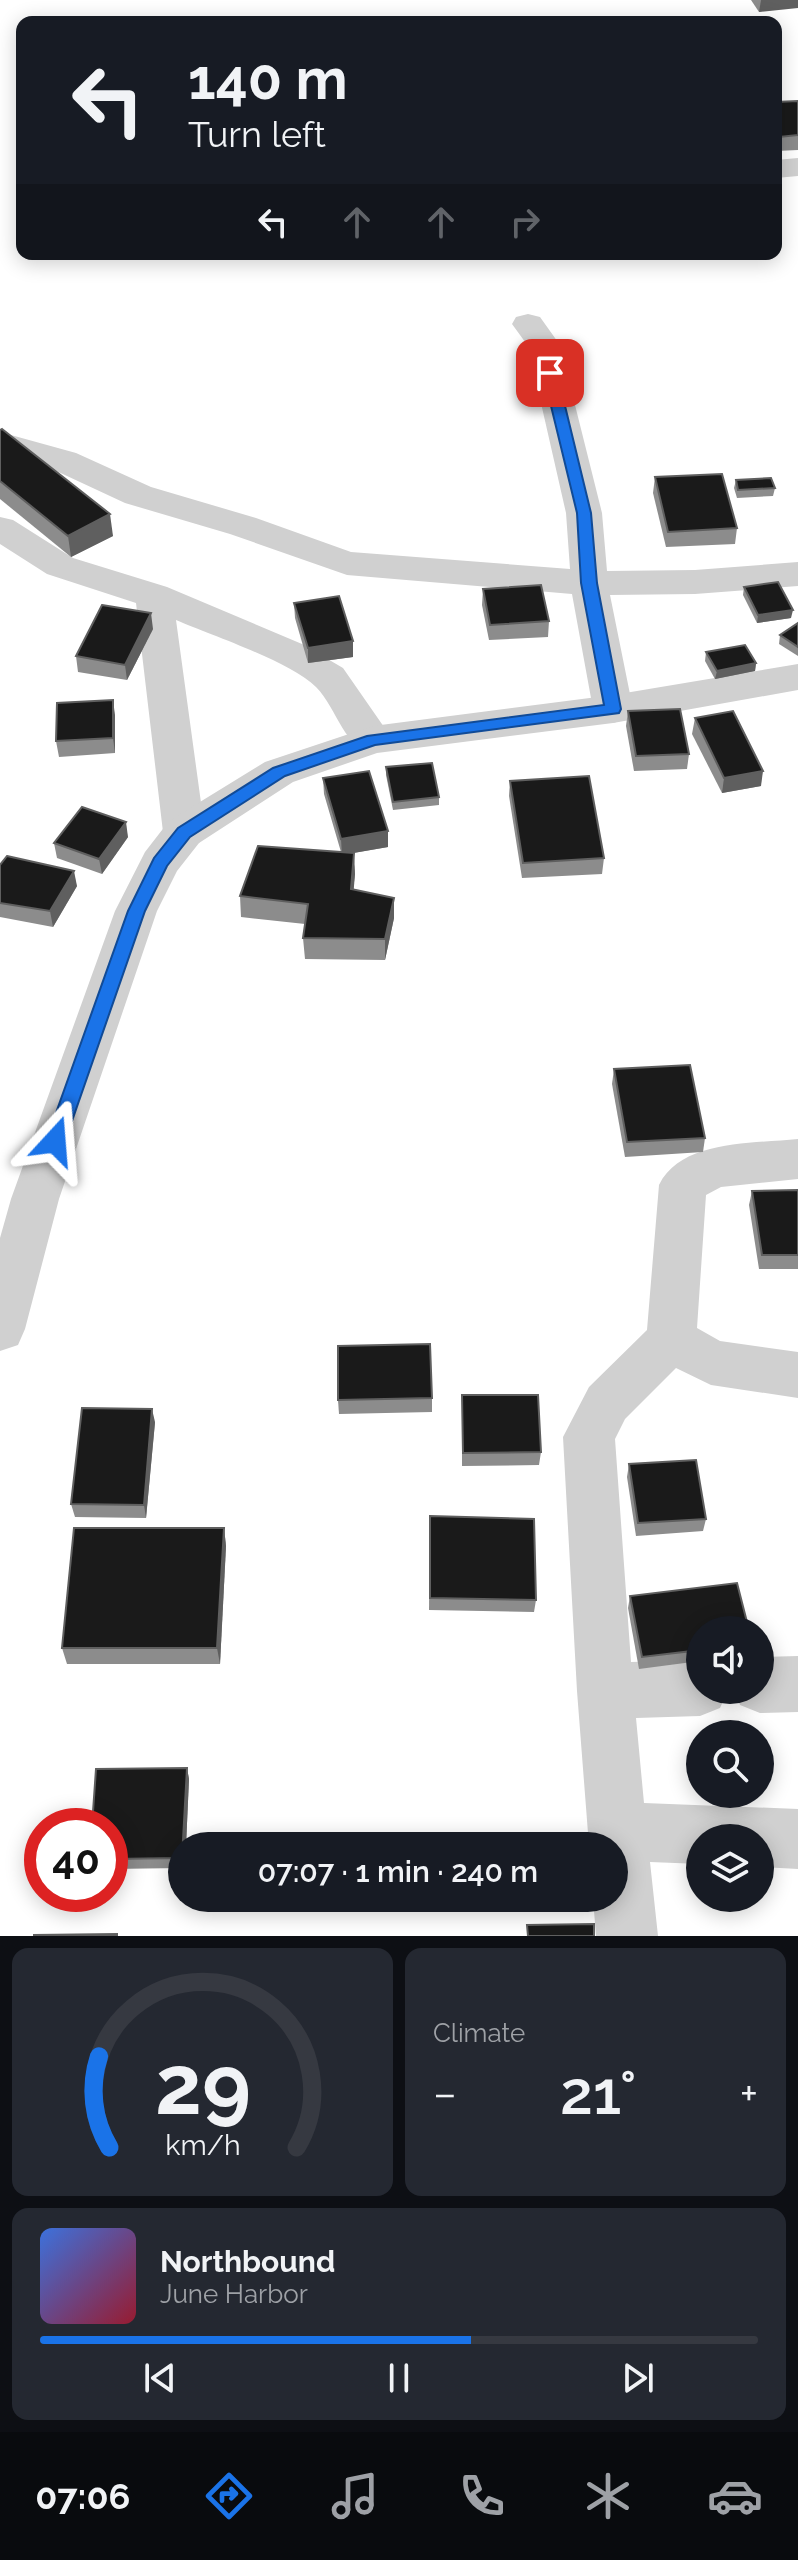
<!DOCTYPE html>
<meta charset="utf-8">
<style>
:root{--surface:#171b24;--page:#242831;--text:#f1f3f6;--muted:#9ea1a6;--line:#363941;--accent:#1a73e8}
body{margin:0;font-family:Raleway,sans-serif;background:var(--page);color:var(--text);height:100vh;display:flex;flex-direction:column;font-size:30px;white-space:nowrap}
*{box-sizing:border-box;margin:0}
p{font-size:26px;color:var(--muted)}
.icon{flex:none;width:44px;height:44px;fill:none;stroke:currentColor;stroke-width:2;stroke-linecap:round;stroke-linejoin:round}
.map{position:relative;height:1936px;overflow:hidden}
.panel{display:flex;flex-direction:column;gap:12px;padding:12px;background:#0d0f14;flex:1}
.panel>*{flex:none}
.top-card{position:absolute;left:16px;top:16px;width:766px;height:244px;border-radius:16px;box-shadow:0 4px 20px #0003;background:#171b24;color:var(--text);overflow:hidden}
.controls{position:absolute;left:686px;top:1616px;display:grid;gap:16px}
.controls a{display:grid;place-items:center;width:88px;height:88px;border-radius:50%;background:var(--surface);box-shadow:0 4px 20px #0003;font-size:40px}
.speed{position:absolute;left:24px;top:1808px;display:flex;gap:16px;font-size:40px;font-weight:700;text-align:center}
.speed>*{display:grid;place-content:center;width:104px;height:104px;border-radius:50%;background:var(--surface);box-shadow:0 4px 20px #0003;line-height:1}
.speed .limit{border:12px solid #d22;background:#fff;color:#111}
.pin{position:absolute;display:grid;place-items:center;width:68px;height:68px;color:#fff;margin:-34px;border-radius:16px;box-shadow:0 4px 12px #0006}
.me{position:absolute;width:88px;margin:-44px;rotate:19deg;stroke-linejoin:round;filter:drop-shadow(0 0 6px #0008)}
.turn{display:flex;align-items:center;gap:28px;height:168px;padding:0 40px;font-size:36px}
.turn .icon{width:104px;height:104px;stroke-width:2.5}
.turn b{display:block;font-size:56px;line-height:68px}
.lanes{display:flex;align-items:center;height:76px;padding:0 40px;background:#0003;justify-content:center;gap:40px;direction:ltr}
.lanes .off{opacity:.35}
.big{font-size:60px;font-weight:600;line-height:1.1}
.panel .widget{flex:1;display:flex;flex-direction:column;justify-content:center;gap:12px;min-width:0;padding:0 28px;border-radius:16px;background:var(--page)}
.panel .dial{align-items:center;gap:0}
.dial svg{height:208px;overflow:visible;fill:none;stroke:var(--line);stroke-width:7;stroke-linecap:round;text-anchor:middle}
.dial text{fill:var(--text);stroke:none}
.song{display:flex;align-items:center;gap:24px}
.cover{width:96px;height:96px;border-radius:12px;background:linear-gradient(135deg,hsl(220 70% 55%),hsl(350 70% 35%))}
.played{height:8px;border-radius:4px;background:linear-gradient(90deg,var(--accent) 60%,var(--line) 60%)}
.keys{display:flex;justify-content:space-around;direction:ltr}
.heat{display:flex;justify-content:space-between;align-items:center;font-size:44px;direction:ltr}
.panel .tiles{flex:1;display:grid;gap:12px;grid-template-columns:1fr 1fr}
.widget:last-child{grid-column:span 2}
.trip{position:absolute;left:168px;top:1832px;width:460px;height:80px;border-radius:40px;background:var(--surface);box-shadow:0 4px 20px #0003;font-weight:600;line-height:80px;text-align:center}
.tabs{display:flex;height:128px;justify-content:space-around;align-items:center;background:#090b0e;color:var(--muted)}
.tabs .icon{width:56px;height:56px}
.tabs .current{color:var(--accent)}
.tabs b{font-size:36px;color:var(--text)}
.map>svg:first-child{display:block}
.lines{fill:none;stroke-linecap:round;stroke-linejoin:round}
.minor{fill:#d0d0d0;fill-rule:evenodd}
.tertiary{fill:#d0d0d0;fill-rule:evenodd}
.wall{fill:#8c8c8c}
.shaded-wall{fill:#5f5f5f}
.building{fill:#1a1a1a;stroke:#5f5f5f;stroke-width:2}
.route{fill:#1a73e8;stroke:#114b97;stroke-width:2}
</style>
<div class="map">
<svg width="798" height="1936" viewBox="0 0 798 1936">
<rect width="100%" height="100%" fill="#fff"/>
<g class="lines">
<!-- minor -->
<g class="minor">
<path d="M798,158v18l-22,2v-18z"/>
<path d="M528,314l12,3 20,28 42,168 5,58 88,-1 103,-8v24l-103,8 -85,1 23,114 -6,10 -14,4 -14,-4 -6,-10 -21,-115 -225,-19 -117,-41 -105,-31 -73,-34 -52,-16v-21l76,21 75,34 105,31 95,34 219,17 -4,-56 -38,-167 -16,-22 4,-7z"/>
<path d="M0,517l13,3 60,38 94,29 135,57 41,24 50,72 -6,10c-41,12 -47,-39 -71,-63 -25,-25 -105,-52 -140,-67l29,212 -6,11 -15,4 -15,-4 -6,-11 -27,-229 -89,-29 -47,-30z"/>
<path d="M798,1139v40l-77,8 -15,8 -9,133 23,13 78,11v46l-87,-13 -35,-17 -51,51 -10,20 16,223 69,-2v30h28l-8,18 -20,8 -64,2 8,85 154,6v60l-38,-2v-29h-60v26l-50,-2 8,74h-62l-3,-38h21v-52h-25l-12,-155 -14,-254 26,-50 58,-57 12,-145c23,-46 95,-41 139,-46z"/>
<path d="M798,1656v56l-38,1 -20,-8 -6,-15h26v-33z"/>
</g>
<!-- tertiary -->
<path class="tertiary" d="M798,664v26l-185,33 -236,30 -84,29 -94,61 -22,28 -20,40 -98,288 -34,130 -7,16 -18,6v-113l11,-39 104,-288 30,-59 24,-31 96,-59 108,-36 240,-31z"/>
</g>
<!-- wall -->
<g class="wall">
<path d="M751,0h47l-39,12z"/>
<path d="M798,101v49l-22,1v-49z"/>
<path d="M0,430l113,106 -42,21 -71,-58z"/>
<path d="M655,477l82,51 -2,16 -69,3 -13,-54z"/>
<path d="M736,480l39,8 -2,8 -36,2 -3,-10z"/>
<path d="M744,587l47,31 -34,5 -14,-28z"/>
<path d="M483,589l66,32 -1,16 -59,3 -7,-35z"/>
<path d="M294,603l59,54 -45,6 -13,-45z"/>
<path d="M798,623v33l-19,-12 1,-9z"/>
<path d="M153,629l-26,51 -49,-8 -2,-16z"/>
<path d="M706,652l50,11 -1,8 -40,8 -10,-18z"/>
<path d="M628,711l61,43 -2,15 -53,2 -8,-45z"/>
<path d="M115,715v38l-56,4 -3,-16z"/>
<path d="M695,718l66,68 -39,7 -30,-59z"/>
<path d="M386,767l53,30v8l-46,5 -7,-35z"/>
<path d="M323,778l65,53v16l-35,6 2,21 -2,16 41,8v20l-9,42 -80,-1 -2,-21 2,-14 -64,-7 -1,-21 101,-44 -17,-58z"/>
<path d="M510,781l94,77 -2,16 -80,4 -13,-82z"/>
<path d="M128,837l-26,37 -45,-16 -3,-15z"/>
<path d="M0,865l77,21 -24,41 -53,-10z"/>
<path d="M614,1069l91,69 -2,14 -78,5 -13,-73z"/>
<path d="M798,1190v79h-39l-10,-64 3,-14z"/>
<path d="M462,1395l79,57 -2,13 -77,1z"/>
<path d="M432,1398v14l-93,2 -1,-14z"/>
<path d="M155,1422l-9,96 -71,-1 -4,-13z"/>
<path d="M629,1464l77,55 -3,12 -67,5 -9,-59z"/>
<path d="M430,1516l106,84 -2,12 -105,-2z"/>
<path d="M224,1528l2,18 -6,118h-153l-5,-16z"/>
<path d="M630,1596l70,34v31l-61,8 -11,-61z"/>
<path d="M187,1768l2,11 -3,67h-4v22l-72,1v-43z"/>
</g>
<!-- shaded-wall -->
<g class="shaded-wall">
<path d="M761,0h37v8l-39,4z"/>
<path d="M110,514l3,22 -42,21 -3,-21z"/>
<path d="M793,610l-2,8 -34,5 1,-8z"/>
<path d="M151,613l2,16 -26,51 -2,-15z"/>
<path d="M353,641v16l-45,6v-15z"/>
<path d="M756,663l-1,8 -40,8 2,-8z"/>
<path d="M113,700l2,15v38l-2,-15z"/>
<path d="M763,771l-2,15 -39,7 2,-15z"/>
<path d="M126,822l2,15 -26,37 -3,-15z"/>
<path d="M388,831v16l-46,8 -1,-16z"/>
<path d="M354,853l1,21 -3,36 -1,-21z"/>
<path d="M74,871l3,15 -24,41 -3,-16z"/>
<path d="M394,898v20l-9,42v-21z"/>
<path d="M152,1409l3,13 -9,96 -2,-13z"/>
<path d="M224,1528l2,18 -6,118 -3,-16z"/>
<path d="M187,1768l2,11 -3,67h-3z"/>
</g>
<!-- building -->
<g class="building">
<path d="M798,101v34l-19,2 -3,-5v-30z"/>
<path d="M2,429l108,85 -42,22 -68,-55v-51z"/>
<path d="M722,474l15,54 -69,4 -13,-55z"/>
<path d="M771,478l4,10 -37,2 -2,-10z"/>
<path d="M778,582l15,28 -35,5 -14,-28z"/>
<path d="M541,585l8,36 -59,4 -7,-36z"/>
<path d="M339,596l14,45 -45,7 -14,-45z"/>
<path d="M102,605l49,8 -26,52 -49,-9z"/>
<path d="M798,623v24l-18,-12z"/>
<path d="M745,645l11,18 -39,8 -11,-19z"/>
<path d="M113,700v38l-57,3 1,-38z"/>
<path d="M680,709l9,45 -53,2 -8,-45z"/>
<path d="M733,711l30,60 -39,7 -29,-60z"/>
<path d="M432,763l7,34 -46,5 -7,-35z"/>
<path d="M369,771l19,60 -47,8 -18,-61z"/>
<path d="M589,776l15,82 -81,5 -13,-82z"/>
<path d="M82,807l44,15 -27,37 -45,-16z"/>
<path d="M258,846l96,7 -3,36 43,9 -9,41 -82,-1 5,-34 -68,-8z"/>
<path d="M7,856l67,15 -24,40 -50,-8v-38z"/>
<path d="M690,1065l15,73 -78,4 -13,-73z"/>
<path d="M798,1190v65h-36l-10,-64z"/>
<path d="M430,1344l2,54 -94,2v-54z"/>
<path d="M462,1395h76l3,57 -78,1z"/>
<path d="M82,1408l70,1 -8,96 -73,-1z"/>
<path d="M696,1460l10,59 -68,4 -9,-59z"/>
<path d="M430,1516l104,3 2,81 -106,-2z"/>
<path d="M74,1528h150l-7,120h-155z"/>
<path d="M737,1583l12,47h-49v20l-58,7 -12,-61z"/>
<path d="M187,1768l-5,90 -72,1v-33h-18l4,-57z"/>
<path d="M594,1924v12h-66l-1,-11z"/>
<path d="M117,1934v2h-83v-1z"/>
</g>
<!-- route -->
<path class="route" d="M550,369l7,4 34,140 6,70 24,126 -2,4 -244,32 -90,31 -95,61 -23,29 -22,45 -80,230 -3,6h-13l-3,-6 82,-230 26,-53 24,-30 95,-60 94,-32 237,-31 -23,-122 -4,-70 -34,-140z"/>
</svg>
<div class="controls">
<a><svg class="icon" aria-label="sound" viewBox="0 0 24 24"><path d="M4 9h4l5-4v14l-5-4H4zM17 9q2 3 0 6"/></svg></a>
<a><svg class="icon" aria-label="search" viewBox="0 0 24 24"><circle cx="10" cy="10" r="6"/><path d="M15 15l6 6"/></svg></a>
<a><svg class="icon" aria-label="layers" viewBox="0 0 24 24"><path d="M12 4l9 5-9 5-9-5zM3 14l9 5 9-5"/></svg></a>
</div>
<div class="speed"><div class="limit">40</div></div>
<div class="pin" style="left:550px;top:373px;background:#d93025"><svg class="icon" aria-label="arrive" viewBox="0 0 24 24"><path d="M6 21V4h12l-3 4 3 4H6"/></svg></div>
<svg class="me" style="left:55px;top:1141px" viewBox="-20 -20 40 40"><path d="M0-17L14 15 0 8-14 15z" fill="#1a73e8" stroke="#fff" stroke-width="4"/></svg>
<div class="trip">07:07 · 1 min · 240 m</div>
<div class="top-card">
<div class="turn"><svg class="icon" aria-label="left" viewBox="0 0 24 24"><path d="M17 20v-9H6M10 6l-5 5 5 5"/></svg><div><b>140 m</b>Turn left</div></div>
<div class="lanes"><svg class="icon" aria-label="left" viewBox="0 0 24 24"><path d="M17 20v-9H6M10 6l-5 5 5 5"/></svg><svg class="icon off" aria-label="ahead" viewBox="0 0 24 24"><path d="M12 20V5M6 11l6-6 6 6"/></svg><svg class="icon off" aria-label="ahead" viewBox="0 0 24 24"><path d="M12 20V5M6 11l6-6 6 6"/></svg><svg class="icon off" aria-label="right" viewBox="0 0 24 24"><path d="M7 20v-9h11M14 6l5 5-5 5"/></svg></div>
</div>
</div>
<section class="panel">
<div class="tiles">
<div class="widget dial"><svg viewBox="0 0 100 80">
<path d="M14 69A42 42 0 1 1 86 69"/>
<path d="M14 69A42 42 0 0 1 10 34" stroke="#1a73e8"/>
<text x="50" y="56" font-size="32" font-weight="700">29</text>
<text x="50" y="72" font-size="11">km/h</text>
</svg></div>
<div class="widget"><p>Climate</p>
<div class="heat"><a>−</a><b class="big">21°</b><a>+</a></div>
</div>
<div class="widget">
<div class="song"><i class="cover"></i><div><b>Northbound</b><p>June Harbor</p></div></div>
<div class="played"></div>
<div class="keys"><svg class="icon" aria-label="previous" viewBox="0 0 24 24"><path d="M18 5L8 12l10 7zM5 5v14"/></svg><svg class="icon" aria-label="pause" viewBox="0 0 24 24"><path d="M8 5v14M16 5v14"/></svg><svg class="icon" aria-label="next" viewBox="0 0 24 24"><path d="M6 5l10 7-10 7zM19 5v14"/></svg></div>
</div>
</div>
</section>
<nav class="tabs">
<b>07:06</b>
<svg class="icon current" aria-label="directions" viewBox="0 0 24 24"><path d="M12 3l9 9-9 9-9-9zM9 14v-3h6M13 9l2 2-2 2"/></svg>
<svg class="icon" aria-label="music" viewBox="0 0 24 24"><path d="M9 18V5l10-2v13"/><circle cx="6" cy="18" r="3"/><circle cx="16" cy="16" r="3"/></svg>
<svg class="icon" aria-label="phone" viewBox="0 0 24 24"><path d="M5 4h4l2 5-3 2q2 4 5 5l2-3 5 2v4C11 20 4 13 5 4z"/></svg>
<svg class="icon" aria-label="climate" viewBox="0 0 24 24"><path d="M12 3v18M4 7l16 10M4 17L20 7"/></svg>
<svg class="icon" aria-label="car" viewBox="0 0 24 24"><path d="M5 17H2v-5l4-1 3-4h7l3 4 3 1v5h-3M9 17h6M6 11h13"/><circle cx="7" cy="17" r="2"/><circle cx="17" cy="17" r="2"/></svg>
</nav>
